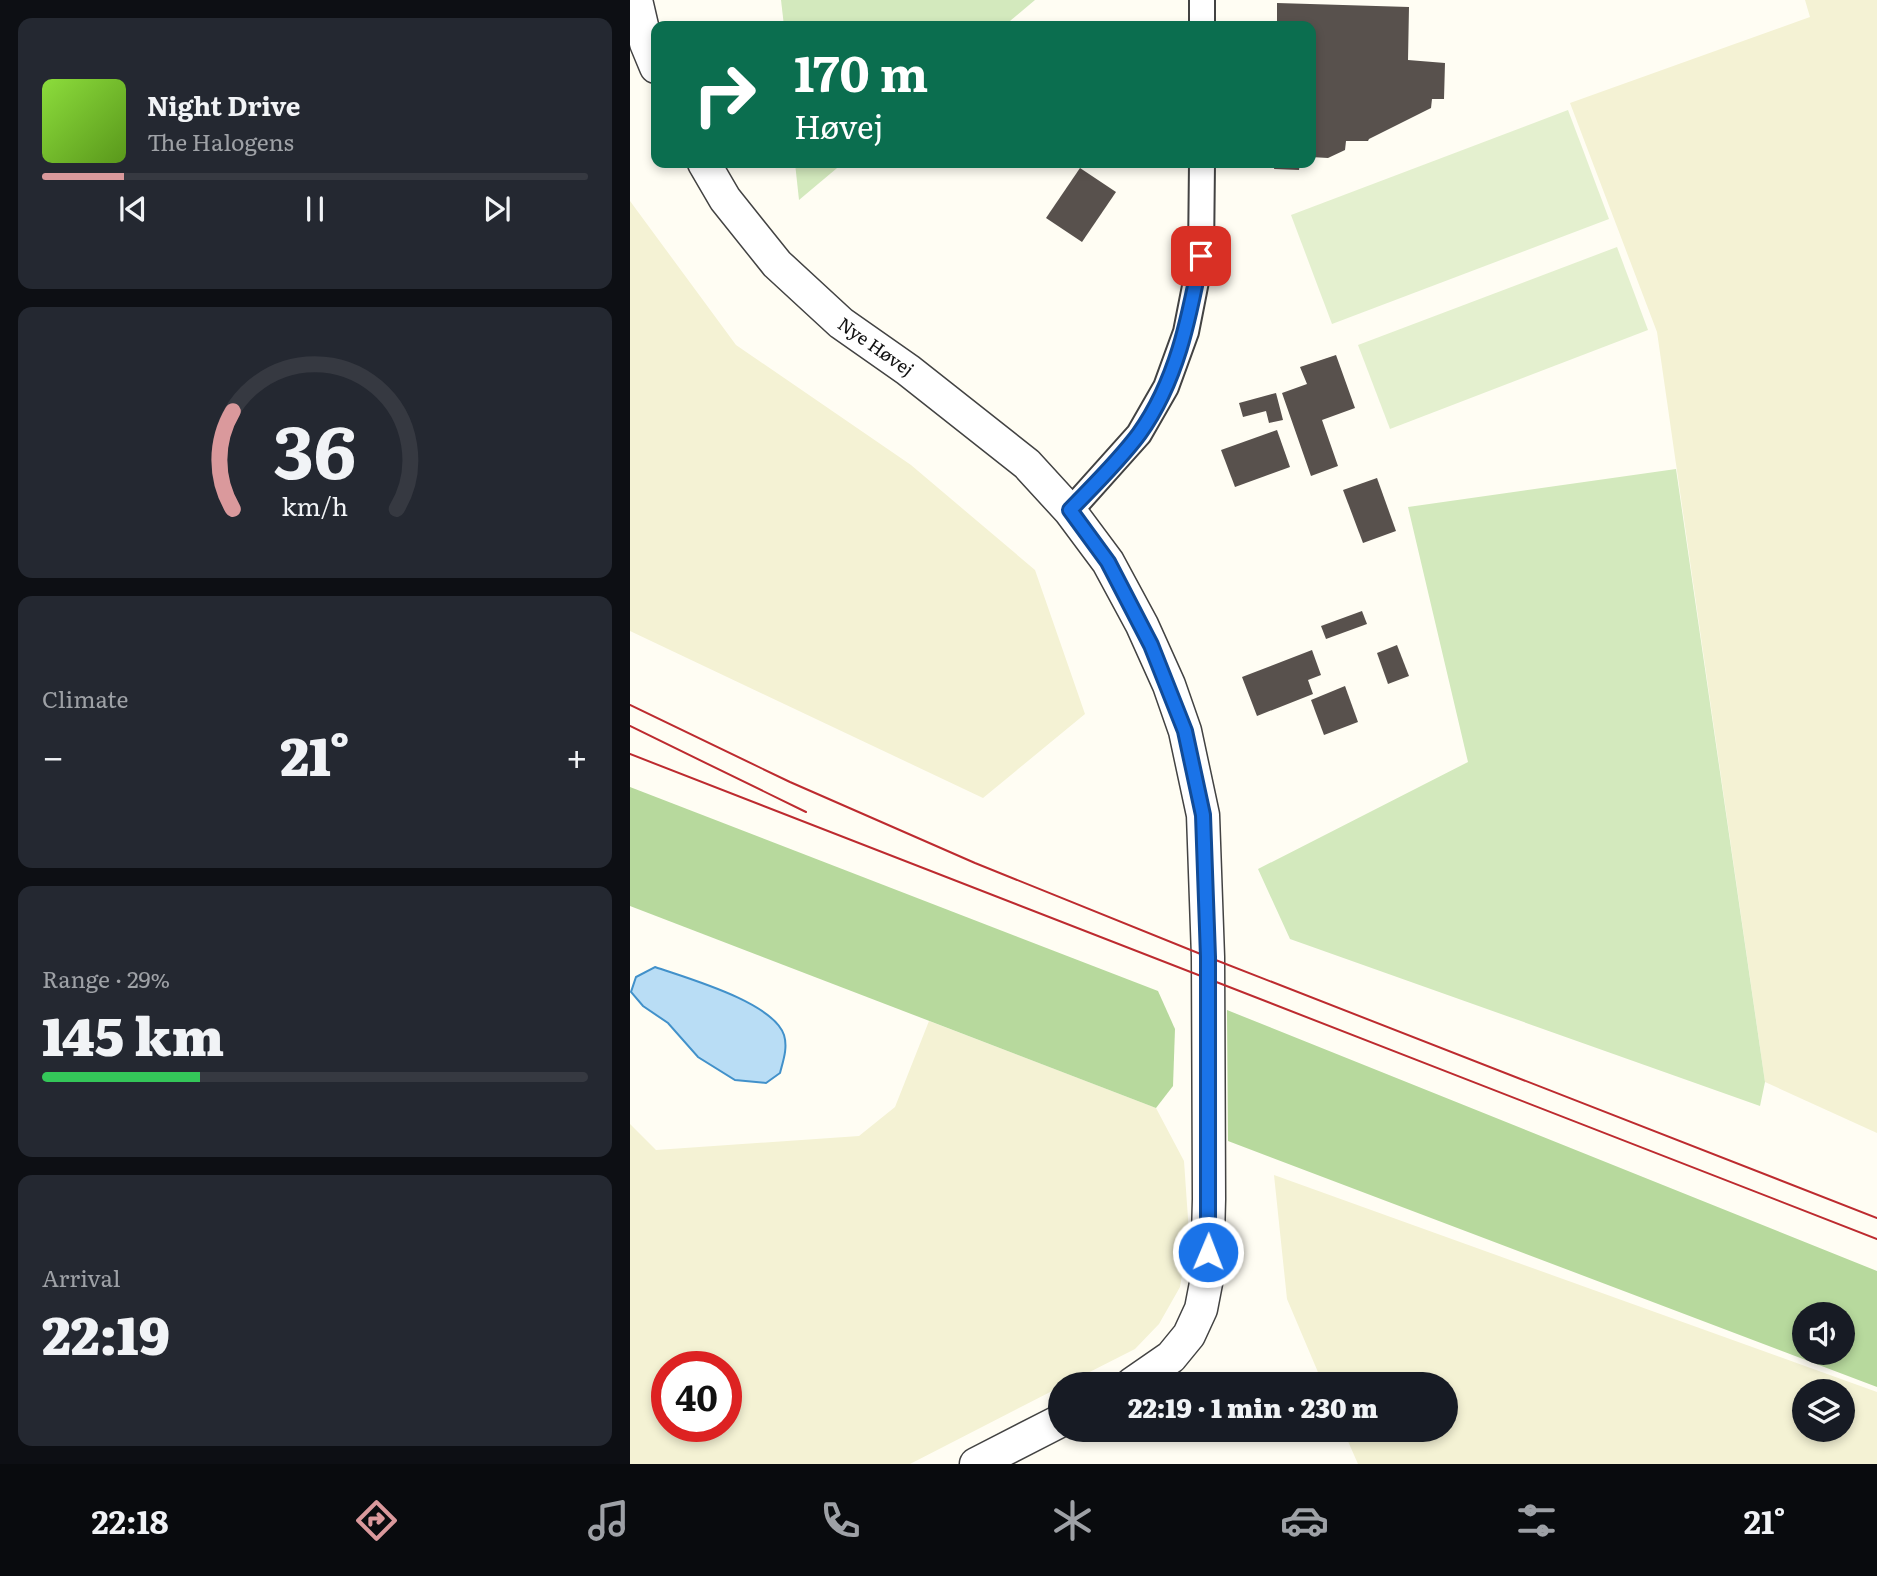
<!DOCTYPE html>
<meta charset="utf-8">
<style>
:root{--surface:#171b24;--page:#242831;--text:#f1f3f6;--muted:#9ea1a6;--line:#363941;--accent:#da999c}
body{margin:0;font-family:Literata,serif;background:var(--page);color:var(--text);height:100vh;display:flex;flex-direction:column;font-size:26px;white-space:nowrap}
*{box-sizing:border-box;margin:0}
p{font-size:23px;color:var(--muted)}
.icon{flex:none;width:38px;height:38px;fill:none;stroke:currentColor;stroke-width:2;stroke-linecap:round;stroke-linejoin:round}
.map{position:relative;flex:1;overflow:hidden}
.details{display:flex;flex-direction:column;gap:18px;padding:18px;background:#0d0f14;width:630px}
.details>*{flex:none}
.hud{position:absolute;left:21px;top:21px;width:665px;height:147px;border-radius:14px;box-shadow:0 4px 10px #0003;background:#0b6e4f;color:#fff;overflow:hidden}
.buttons{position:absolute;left:1162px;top:1302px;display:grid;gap:14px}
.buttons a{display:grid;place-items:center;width:63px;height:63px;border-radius:50%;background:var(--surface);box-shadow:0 4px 10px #0003;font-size:35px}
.speed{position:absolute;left:21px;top:1351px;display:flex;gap:14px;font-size:35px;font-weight:700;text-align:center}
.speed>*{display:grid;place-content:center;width:91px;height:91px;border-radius:50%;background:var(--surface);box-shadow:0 4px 10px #0003;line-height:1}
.speed .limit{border:10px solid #d22;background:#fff;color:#111}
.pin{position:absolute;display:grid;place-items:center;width:60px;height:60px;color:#fff;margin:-30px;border-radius:14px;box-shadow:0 4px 10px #0006}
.me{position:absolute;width:77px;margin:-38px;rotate:1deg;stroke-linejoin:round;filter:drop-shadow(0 0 5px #0008)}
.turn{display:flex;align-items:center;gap:24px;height:147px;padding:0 28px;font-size:32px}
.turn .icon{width:91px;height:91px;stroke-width:2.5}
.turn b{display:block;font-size:49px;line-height:60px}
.big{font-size:52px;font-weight:800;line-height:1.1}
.details .widget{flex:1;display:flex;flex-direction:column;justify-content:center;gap:10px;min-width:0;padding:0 24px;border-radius:14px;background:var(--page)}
.details .dial{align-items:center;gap:0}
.dial svg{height:182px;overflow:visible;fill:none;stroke:var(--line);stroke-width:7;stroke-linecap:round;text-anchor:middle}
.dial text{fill:var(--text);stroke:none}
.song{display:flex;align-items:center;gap:21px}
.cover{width:84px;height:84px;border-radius:10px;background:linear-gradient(135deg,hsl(90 70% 55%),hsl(90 70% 35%))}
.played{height:7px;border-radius:4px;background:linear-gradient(90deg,var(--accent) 15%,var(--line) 15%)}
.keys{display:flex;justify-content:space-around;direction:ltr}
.heat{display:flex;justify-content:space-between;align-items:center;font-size:38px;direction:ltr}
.charge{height:10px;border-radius:5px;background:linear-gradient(90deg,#34c759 29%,var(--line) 0)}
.trip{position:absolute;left:418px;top:1372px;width:410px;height:70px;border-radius:35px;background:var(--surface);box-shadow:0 4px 10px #0003;font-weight:800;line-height:70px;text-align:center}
.dock{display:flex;height:112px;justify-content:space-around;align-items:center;background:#090b0e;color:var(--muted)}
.dock .icon{width:49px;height:49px}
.dock .active{color:var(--accent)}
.dock b{font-size:32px;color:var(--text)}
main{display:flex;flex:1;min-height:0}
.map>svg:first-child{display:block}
.farmland{fill:#f4f2d4;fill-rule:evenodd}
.green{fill:#d3e9bd}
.forest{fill:#b7d99d;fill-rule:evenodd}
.pitch{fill:#e4f0cf}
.water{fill:#b9ddf5;stroke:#4291ca;stroke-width:2}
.building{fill:#58514d}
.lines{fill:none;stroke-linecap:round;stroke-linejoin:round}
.minor-casing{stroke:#434343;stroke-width:28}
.tertiary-casing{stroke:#434343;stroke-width:35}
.minor{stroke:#fff;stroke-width:24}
.tertiary{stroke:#fff;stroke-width:32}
.tram{stroke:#bd2b2f;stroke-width:2}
.route-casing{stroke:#114b97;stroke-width:18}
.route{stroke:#1a73e8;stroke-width:12}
.labels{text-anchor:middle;stroke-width:7;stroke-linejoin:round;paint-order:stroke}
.street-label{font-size:18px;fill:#101010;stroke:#fff}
</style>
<main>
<section class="details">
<div class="widget">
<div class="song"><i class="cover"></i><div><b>Night Drive</b><p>The Halogens</p></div></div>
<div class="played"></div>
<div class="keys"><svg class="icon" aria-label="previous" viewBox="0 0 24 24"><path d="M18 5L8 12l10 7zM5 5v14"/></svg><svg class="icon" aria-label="pause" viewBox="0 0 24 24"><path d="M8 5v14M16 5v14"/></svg><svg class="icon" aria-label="next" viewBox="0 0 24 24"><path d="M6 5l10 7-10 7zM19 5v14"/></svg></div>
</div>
<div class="widget dial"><svg viewBox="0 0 100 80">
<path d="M14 69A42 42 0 1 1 86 69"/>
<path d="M14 69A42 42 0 0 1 14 26" stroke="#da999c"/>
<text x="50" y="56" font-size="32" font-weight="700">36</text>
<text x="50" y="72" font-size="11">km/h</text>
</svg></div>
<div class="widget"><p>Climate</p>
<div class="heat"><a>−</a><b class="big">21°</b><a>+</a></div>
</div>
<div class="widget"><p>Range · 29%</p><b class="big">145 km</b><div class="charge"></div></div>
<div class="widget"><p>Arrival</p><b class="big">22:19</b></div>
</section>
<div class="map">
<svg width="1247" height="1464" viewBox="0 0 1247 1464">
<rect width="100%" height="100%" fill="#fffdf3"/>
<!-- farmland -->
<g class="farmland">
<path d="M1175,0h72v1133l-112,-51 -108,-750 -87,-229 240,-86z"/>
<path d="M0,201l106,144 175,120 124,105 50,144 -102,84 -353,-167z"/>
<path d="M299,1021l227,87 28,53 5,72 -9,54 -21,37 -24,25 -69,35h-6v3l-150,77h-280v-340l26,26 203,-14 36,-29zM37,1367h59v59h-59z"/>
<path d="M644,1175l603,217v72h-519l-15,-34h103v-46h-123l-36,-85zM1174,1391h39v39h-39z"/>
</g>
<!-- green -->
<g class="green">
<path d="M151,0h254l-31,26h-220z"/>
<path d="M165,163h48l-44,37z"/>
<path d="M1046,469l89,613 -5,24 -470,-167 -32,-70 210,-107 -60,-255z"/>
</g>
<!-- forest -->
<g class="forest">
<path d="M0,787l528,204 17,38 -2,57 -17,22 -526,-202z"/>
<path d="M597,1010l650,261v116l-649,-246zM1174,1314h39v39h-39z"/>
</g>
<!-- pitch -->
<g class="pitch">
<path d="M938,110l41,109 -277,105 -41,-109z"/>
<path d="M987,247l31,83 -258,99 -32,-84z"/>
</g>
<!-- water -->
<path class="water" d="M25,967c31,11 118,35 129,68 4,13 -1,26 -4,38l-14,10 -31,-3 -37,-23 -30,-34 -25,-17 -12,-14 5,-15z"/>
<!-- building -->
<g class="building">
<path d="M647,3l132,4 -1,53 37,3 -1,36h-12l-1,9 -62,31 -1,2h-22l-1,9 -17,8 -17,-1v-131h-34z"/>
<path d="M645,163h25l-1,7 -25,-1z"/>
<path d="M450,168l36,24 -34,50 -36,-24z"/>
<path d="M706,355l19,53 -33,12 16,46 -27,10 -29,-83 25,-9 -7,-17z"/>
<path d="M646,393l7,27 -14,3 -3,-12 -23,6 -4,-14z"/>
<path d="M647,430l13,37 -55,20 -14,-37z"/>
<path d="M747,478l19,53 -33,12 -20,-53z"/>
<path d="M732,611l5,13 -41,15 -5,-13z"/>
<path d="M767,645l12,31 -21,8 -11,-31z"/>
<path d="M682,650l9,25 -13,5 5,14 -56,22 -15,-39z"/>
<path d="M715,686l13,36 -34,13 -13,-35z"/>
</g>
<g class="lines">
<!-- minor casing -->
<g class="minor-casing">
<g id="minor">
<path d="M572,26v-26"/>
<path d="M440,511l69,-77 27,-47 20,-55 15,-76 1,-93"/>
</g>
</g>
<!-- tertiary casing -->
<g class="tertiary-casing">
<g id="tertiary">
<path d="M6,0l10,43 10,24"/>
<path id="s1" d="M74,163l21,36 52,65 64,59 67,47 119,94 43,47 38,51 34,63 27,60 16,46 18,84 5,142 1,242 -2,79 -6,31 -12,26 -18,22 -39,27"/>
<path d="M346,1464l84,-43"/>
</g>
</g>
<!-- minor -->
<use href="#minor" class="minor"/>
<!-- tertiary -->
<use href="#tertiary" class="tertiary"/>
<!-- tram -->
<g class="tram">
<path d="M0,705l160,77 185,81 233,94 669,261"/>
<path d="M0,726l176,86"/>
<path d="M0,754l1247,485"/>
</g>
</g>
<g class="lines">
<!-- route casing -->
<g class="route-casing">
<path id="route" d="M571,256c-12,62 -24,125 -62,178 -20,27 -46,52 -69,76l38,52 43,83 34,86 18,84 5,142v295"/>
</g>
<!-- route -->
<use href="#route" class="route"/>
</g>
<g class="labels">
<!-- street labels -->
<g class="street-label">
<text dy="6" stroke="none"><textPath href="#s1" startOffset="254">Nye Høvej</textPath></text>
</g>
</g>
</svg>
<div class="buttons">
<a><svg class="icon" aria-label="sound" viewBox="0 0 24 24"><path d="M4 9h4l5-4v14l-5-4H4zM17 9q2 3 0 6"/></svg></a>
<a><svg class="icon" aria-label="layers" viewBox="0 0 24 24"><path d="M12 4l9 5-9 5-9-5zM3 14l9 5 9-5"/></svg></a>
</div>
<div class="speed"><div class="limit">40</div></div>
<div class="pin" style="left:571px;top:256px;background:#d93025"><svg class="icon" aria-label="arrive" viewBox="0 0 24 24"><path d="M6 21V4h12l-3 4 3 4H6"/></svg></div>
<svg class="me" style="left:578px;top:1252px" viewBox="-20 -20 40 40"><circle r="17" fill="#1a73e8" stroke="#fff" stroke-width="3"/><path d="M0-11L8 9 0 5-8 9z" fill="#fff"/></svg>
<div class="trip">22:19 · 1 min · 230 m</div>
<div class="hud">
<div class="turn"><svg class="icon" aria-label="right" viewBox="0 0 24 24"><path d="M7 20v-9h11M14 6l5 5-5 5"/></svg><div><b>170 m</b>Høvej</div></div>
</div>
</div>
</main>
<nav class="dock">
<b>22:18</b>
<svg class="icon active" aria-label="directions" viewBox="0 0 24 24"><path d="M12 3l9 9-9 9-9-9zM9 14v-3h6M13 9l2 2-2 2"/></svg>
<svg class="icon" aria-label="music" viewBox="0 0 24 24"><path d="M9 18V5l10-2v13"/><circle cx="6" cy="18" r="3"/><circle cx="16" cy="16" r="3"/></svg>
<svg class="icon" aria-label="phone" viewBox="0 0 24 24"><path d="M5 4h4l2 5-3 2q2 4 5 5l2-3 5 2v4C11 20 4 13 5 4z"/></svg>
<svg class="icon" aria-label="climate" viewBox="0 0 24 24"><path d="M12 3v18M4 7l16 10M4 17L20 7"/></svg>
<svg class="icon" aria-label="car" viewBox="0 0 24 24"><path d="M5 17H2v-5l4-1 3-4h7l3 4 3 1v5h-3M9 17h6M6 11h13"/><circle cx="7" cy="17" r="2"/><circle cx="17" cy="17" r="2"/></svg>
<svg class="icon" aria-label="filters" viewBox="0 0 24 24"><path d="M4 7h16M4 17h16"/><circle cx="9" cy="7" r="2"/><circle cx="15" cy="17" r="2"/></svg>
<b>21°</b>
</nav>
